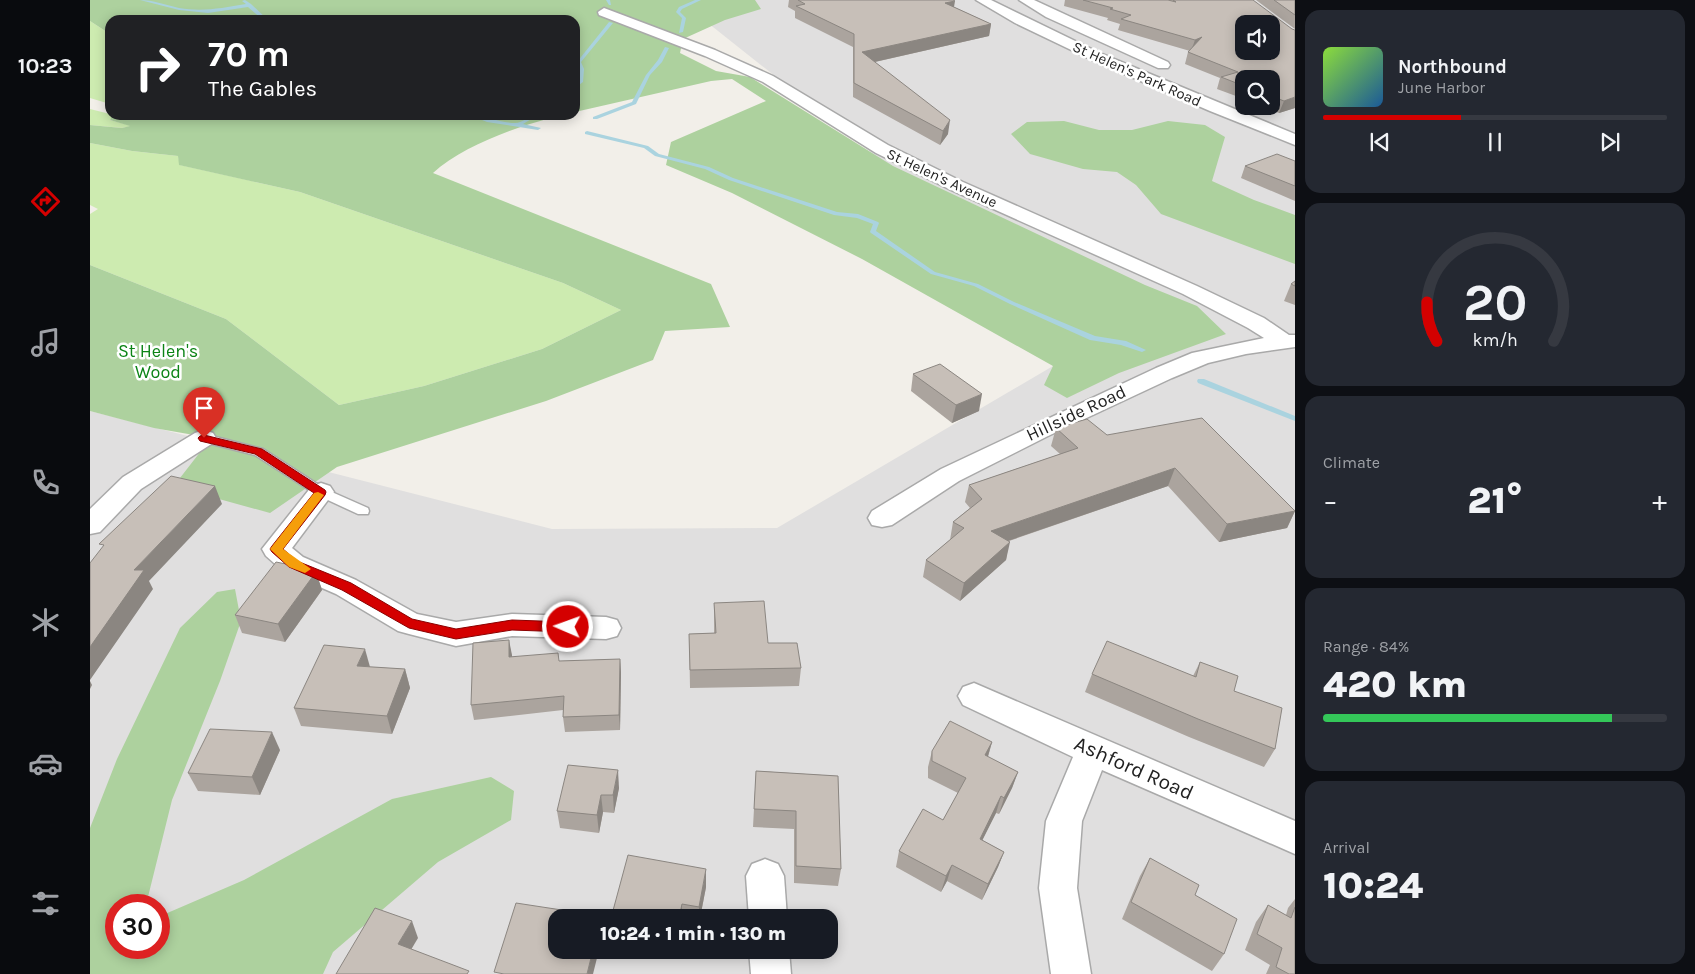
<!DOCTYPE html>
<meta charset="utf-8">
<style>
:root{--surface:#171b24;--page:#242831;--text:#f1f3f6;--muted:#9ea1a6;--line:#363941;--accent:#d40000}
body{margin:0;font-family:Karla,sans-serif;background:var(--page);color:var(--text);height:100vh;display:flex;flex-direction:column;font-size:19px;white-space:nowrap}
*{box-sizing:border-box;margin:0}
p{font-size:16px;color:var(--muted)}
.icon{flex:none;width:28px;height:28px;fill:none;stroke:currentColor;stroke-width:2;stroke-linecap:round;stroke-linejoin:round}
.map{position:relative;flex:1;overflow:hidden}
.sheet{display:flex;flex-direction:column;gap:10px;padding:10px;background:#0d0f14;width:400px}
.sheet>*{flex:none}
.top-card{position:absolute;left:15px;top:15px;width:475px;height:105px;border-radius:15px;box-shadow:0 2px 12px #0003;background:#202124;color:#fff;overflow:hidden}
.tools{position:absolute;left:1145px;top:15px;display:grid;gap:10px}
.tools a{display:grid;place-items:center;width:45px;height:45px;border-radius:10px;background:var(--surface);box-shadow:0 2px 12px #0003;font-size:25px}
.speed{position:absolute;left:15px;top:894px;display:flex;gap:10px;font-size:25px;font-weight:700;text-align:center}
.speed>*{display:grid;place-content:center;width:65px;height:65px;border-radius:50%;background:var(--surface);box-shadow:0 2px 12px #0003;line-height:1}
.speed .limit{border:8px solid #d22;background:#fff;color:#111}
.pin{position:absolute;display:grid;place-items:center;width:42px;height:42px;color:#fff;margin:-51px -21px;border-radius:50% 50% 50% 0;rotate:-45deg;box-shadow:0 0 5px #0007}
.pin .icon{rotate:45deg}
.me{position:absolute;width:55px;margin:-28px;rotate:272deg;stroke-linejoin:round;filter:drop-shadow(0 0 4px #0008)}
.turn{display:flex;align-items:center;gap:18px;height:105px;padding:0 20px;font-size:22px}
.turn .icon{width:65px;height:65px;stroke-width:2.5}
.turn b{display:block;font-size:35px;line-height:42px}
.big{font-size:38px;font-weight:800;line-height:1.1}
.sheet .widget{flex:1;display:flex;flex-direction:column;justify-content:center;gap:8px;min-width:0;padding:0 18px;border-radius:15px;background:var(--page)}
.sheet .dial{align-items:center;gap:0}
.dial svg{height:130px;overflow:visible;fill:none;stroke:var(--line);stroke-width:7;stroke-linecap:round;text-anchor:middle}
.dial text{fill:var(--text);stroke:none}
.song{display:flex;align-items:center;gap:15px}
.cover{width:60px;height:60px;border-radius:8px;background:linear-gradient(135deg,hsl(90 70% 55%),hsl(210 70% 35%))}
.played{height:5px;border-radius:2px;background:linear-gradient(90deg,var(--accent) 40%,var(--line) 40%)}
.keys{display:flex;justify-content:space-around;direction:ltr}
.heat{display:flex;justify-content:space-between;align-items:center;font-size:28px;direction:ltr}
.charge{height:8px;border-radius:4px;background:linear-gradient(90deg,#34c759 84%,var(--line) 0)}
.trip{position:absolute;left:458px;top:909px;width:290px;height:50px;border-radius:15px;background:var(--surface);box-shadow:0 2px 12px #0003;font-weight:800;line-height:50px;text-align:center}
main{display:flex;flex:1;min-height:0}
.tab-bar{display:flex;flex-direction:column;width:90px;justify-content:space-around;align-items:center;background:#090b0e;color:var(--muted)}
.tab-bar .icon{width:35px;height:35px}
.tab-bar .on{color:var(--accent)}
.tab-bar b{font-size:22px;color:var(--text)}
.map>svg:first-child{display:block}
.residential{fill:#e0dfdf;fill-rule:evenodd}
.grass{fill:#cdebb0}
.forest{fill:#add19e}
.lines{fill:none;stroke-linecap:round;stroke-linejoin:round}
.stream{fill:#aad3df;fill-rule:evenodd}
.service-casing{stroke:#a9a9a9;stroke-width:3}
.minor-casing{stroke:#a9a9a9;stroke-width:3}
.service{fill:#fff;fill-rule:evenodd}
.minor{fill:#fff;fill-rule:evenodd}
.wall{fill:#aba49e}
.shaded-wall{fill:#8b8681}
.building{fill:#c7bfb8;stroke:#8b8681;fill-rule:evenodd}
.route{fill:#d40000;stroke:#8a0000}
.slow{fill:#f59e0b}
.labels{text-anchor:middle;stroke-width:5;stroke-linejoin:round;paint-order:stroke}
.far-street-label{font-size:15px;fill:#222;stroke:#fff}
.park-label{font-size:18px;fill:#0c8416;stroke:#fff}
.street-label{font-size:18px;fill:#222;stroke:#fff}
.near-street-label{font-size:21px;fill:#222;stroke:#fff}
</style>
<main>
<nav class="tab-bar">
<b>10:23</b>
<svg class="icon on" aria-label="directions" viewBox="0 0 24 24"><path d="M12 3l9 9-9 9-9-9zM9 14v-3h6M13 9l2 2-2 2"/></svg>
<svg class="icon" aria-label="music" viewBox="0 0 24 24"><path d="M9 18V5l10-2v13"/><circle cx="6" cy="18" r="3"/><circle cx="16" cy="16" r="3"/></svg>
<svg class="icon" aria-label="phone" viewBox="0 0 24 24"><path d="M5 4h4l2 5-3 2q2 4 5 5l2-3 5 2v4C11 20 4 13 5 4z"/></svg>
<svg class="icon" aria-label="climate" viewBox="0 0 24 24"><path d="M12 3v18M4 7l16 10M4 17L20 7"/></svg>
<svg class="icon" aria-label="car" viewBox="0 0 24 24"><path d="M5 17H2v-5l4-1 3-4h7l3 4 3 1v5h-3M9 17h6M6 11h13"/><circle cx="7" cy="17" r="2"/><circle cx="17" cy="17" r="2"/></svg>
<svg class="icon" aria-label="filters" viewBox="0 0 24 24"><path d="M4 7h16M4 17h16"/><circle cx="9" cy="7" r="2"/><circle cx="15" cy="17" r="2"/></svg>
</nav>
<div class="map">
<svg width="1205" height="974" viewBox="0 0 1205 974">
<rect width="100%" height="100%" fill="#f2efe9"/>
<!-- residential -->
<path class="residential" d="M589,0h616v974h-1205v-563l462,118 225,-1 276,-162 -161,-197zM1154,24h27v27h-27zM1154,79h27v27h-27zM26,905h43v43h-43zM466,918h273v32h-273z"/>
<!-- grass -->
<g class="grass">
<path d="M0,21l20,13v70l-20,-6z"/>
<path d="M0,109l24,6 -4,5 22,6 -10,2 -32,-3z"/>
<path d="M0,143l42,8 46,5 2,9 120,27 263,91 58,27 -79,39 -118,37 -85,19 -113,-86 -136,-54v-51l8,-5 -8,-4z"/>
</g>
<!-- forest -->
<g class="forest">
<path d="M0,0h665l6,9 -36,11 -42,19 -3,14 36,18 34,6 143,89 252,119 52,21 29,28 -107,39 -52,25 -23,-13 9,-19 -191,-107 -130,-66 -66,-28 5,-23 95,-41 -34,-22 -21,2 -136,31v-92h-465v14l-20,-13z"/>
<path d="M23,115h449c-41,10 -98,30 -129,58l278,111 19,43 -65,4 -12,29 -107,41 -209,66 -67,46 -51,-14 -39,-21 31,-40 -57,-10 -64,-17v-146l136,54 113,86 85,-19 118,-37 79,-39 -58,-27 -263,-91 -121,-27 -1,-9 -46,-5 -42,-8v-18l32,3 8,-2 -20,-6z"/>
<path d="M974,121l35,9h33l36,-9 37,4 20,12 -13,44 42,19 41,15v49l-134,-50 -25,-29 -19,-13 -34,-3 -53,-15 -19,-20 16,-12z"/>
<path d="M145,589l6,32 -21,60 -48,119 -26,105h-30v43h43v-37l6,3 79,-34 148,-81 99,-22 23,14 -3,29 -73,42 -105,90 -10,22h-233v-146l27,-69 63,-131 37,-36z"/>
</g>
<g class="lines">
<!-- stream -->
<g class="stream">
<path d="M50,0c13,0 26,5 39,8 24,4 43,0 67,-4l-4,-3 3,-1 6,4 17,16h-5l-15,-13 -40,6 -29,-3z"/>
<path d="M516,0h4l1,5h-2z"/>
<path d="M605,0h6l-19,9 -2,3 6,6 -3,14 -4,1 3,-15 -6,-6 3,-5z"/>
<path d="M519,22l4,1 -32,39 3,7 -1,13 -8,6v-4l4,-2 1,-13 -3,-7z"/>
<path d="M575,47l4,1 -7,14 -12,13 -14,29 -39,15h-4v-2l39,-15 14,-27 12,-15z"/>
<path d="M380,115c15,0 30,8 45,8 8,0 14,-8 23,-8l-15,9 18,4 -3,2 -51,-8z"/>
<path d="M497,131l61,15 11,8 50,13 24,11 104,34 21,2 20,8 1,1 -3,8 59,41 43,12 36,18 81,34 31,5 20,9 -4,2 -21,-7 -31,-5 -80,-36 -36,-18 -43,-12 -60,-41 -1,-1 3,-8 -16,-6 -23,-3 -105,-35 -24,-11 -50,-13 -11,-8 -59,-14v-2z"/>
<path d="M1108,379h6l91,37v5l-97,-38 -1,-2z"/>
</g>
<!-- service casing -->
<g class="service-casing">
<path id="service" d="M114,434l59,15 62,40 43,19 1,3 -1,3h-10l-41,-19 -62,-40 -55,-14 -2,-3 2,-3z"/>
</g>
<!-- minor casing -->
<g class="minor-casing">
<g id="minor">
<path d="M886,0h15l111,54 193,80v11l-85,-34 -118,-51 -77,-37z"/>
<path d="M929,0h15l134,62 2,3 -2,3h-10l-112,-51z"/>
<path d="M514,8l111,42 58,26 115,69 75,37 234,104 67,32 25,17h6v12l-49,7 -38,9 -36,15 -124,58 -89,45 -67,44 -10,2 -10,-2 -4,-7 4,-7 69,-42 215,-101 36,-15 72,-15 -16,-10 -65,-34 -232,-104 -75,-37 -113,-71 -58,-26 -106,-41 -1,-3z"/>
<path d="M114,430l9,3 3,5 -3,5 -72,46 -41,43 -10,2v-25l33,-32 72,-44z"/>
<path d="M231,483l9,3 4,6 -42,56 11,9 53,23 61,34 39,8 56,-8 94,3 11,3 4,8 -4,8 -11,3 -94,-3 -56,10 -47,-12 -11,-3 -62,-37 -53,-23 -17,-15 -4,-7 50,-63z"/>
<path d="M884,683l321,138v33l-193,-84 -20,51 -5,67 14,86h-40l-12,-86 7,-67 27,-64 -110,-52 -5,-9 5,-9z"/>
<path d="M675,859l13,5 6,12 3,42h-38l-3,-42 6,-12z"/>
<path d="M659,950h40l2,24h-40z"/>
</g>
</g>
<!-- service -->
<use href="#service" class="service"/>
<!-- minor -->
<use href="#minor" class="minor"/>
</g>
<!-- wall -->
<g class="wall">
<path d="M699,0h164l1,7 37,17 -2,12 -114,26 73,72 -8,11 -87,-48v-50l-58,-29v-7l-7,-4z"/>
<path d="M975,0h188l42,108 -16,5 -18,-7h10v-27h-27v20l-27,-10 3,-11 -35,-14 3,-12 2,-1 -72,-21 2,-6 -13,-4 1,-2 -44,-12z"/>
<path d="M1166,0h39v29z"/>
<path d="M1205,161v40l-54,-23 4,-12z"/>
<path d="M1205,281v24l-11,-4 7,-17z"/>
<path d="M823,374l66,37 -27,12 -41,-32z"/>
<path d="M966,428l51,7 188,75v1l-8,17 -68,14 -51,-56 -159,55 -3,19 -46,41 -37,-24 3,-17 24,-20 3,-18 17,-14 -5,-6 4,-17 91,-31 -9,-8z"/>
<path d="M226,572l6,18 -37,52 -43,-9 -7,-18z"/>
<path d="M624,603l87,65 -2,18 -109,2 -1,-54 25,-1z"/>
<path d="M422,655v2l48,4 60,-2 1,14 -1,57 -55,2 -2,-15v-7l-89,10 -3,-15z"/>
<path d="M1110,662l34,29 41,58 -11,18 -75,-30 -104,-45 7,-18 101,2z"/>
<path d="M280,667l35,2 5,19 -18,46 -91,-8 -7,-18z"/>
<path d="M902,742l-4,15 30,15 -6,16 -13,26 -3,-1 -14,27 22,12 -6,15 -16,33 -35,-19 -6,11 -45,-25 3,-16 44,-31 15,-27 -30,-15v-11l4,-16z"/>
<path d="M190,750l-20,45 -62,-4 -10,-18z"/>
<path d="M666,771l82,5 3,93 -3,17 -44,-3v-54l-41,-2z"/>
<path d="M529,788l-5,25 -11,-1 -4,21 -39,-5 -3,-17z"/>
<path d="M1060,858l45,37 29,59 -12,17 -90,-52 18,-43z"/>
<path d="M616,887l-6,31h-89z"/>
<path d="M1205,899v75h-29l4,-9 -25,-15 11,-28 12,-17 18,10 2,-7z"/>
<path d="M565,950h21l-1,4z"/>
</g>
<!-- shaded-wall -->
<g class="shaded-wall">
<path d="M865,1l-2,12 -8,-10z"/>
<path d="M901,24l-2,12 -128,29 1,-13z"/>
<path d="M1112,37l-11,14 4,-11z"/>
<path d="M1205,97v11l-16,5 5,-12z"/>
<path d="M860,120l-2,14 -8,11 3,-14z"/>
<path d="M892,394l-3,17 -27,12 4,-18z"/>
<path d="M1085,468l-7,18 -181,62 4,-17z"/>
<path d="M125,486l7,18 -73,77 4,8 -63,91v-33l44,-77z"/>
<path d="M1205,511l-8,17 -68,14 8,-18z"/>
<path d="M920,542l-4,18 -46,41 4,-18z"/>
<path d="M226,572l6,18 -37,52 -7,-18z"/>
<path d="M419,640l3,15v17l-3,-15z"/>
<path d="M275,649l5,18 -13,-1z"/>
<path d="M530,659l1,14 -1,57 -1,-15z"/>
<path d="M315,669l5,19 -18,46 -5,-18z"/>
<path d="M0,681l2,4 -2,4z"/>
<path d="M182,732l8,18 -20,45 -8,-18z"/>
<path d="M902,742l-5,17 -2,-4z"/>
<path d="M528,770l1,18 -5,25 -1,-18z"/>
<path d="M928,772l-6,16 -13,26 5,-16z"/>
<path d="M511,795l2,17 -4,21 -2,-18z"/>
<path d="M911,796l-5,17 -21,42 5,-16z"/>
<path d="M914,852l-6,15 -16,33 6,-16z"/>
<path d="M862,865l-5,16 -6,11 5,-16z"/>
<path d="M616,869v18l-6,31h-1v-11z"/>
<path d="M592,904v14h-3z"/>
<path d="M322,921l6,17 -13,22 -7,-16z"/>
<path d="M503,950h6l-6,24h-6z"/>
</g>
<!-- building -->
<g class="building">
<path d="M708,0h155l2,1 -10,2 46,21 -129,28 88,68 -7,11 -89,-48v-49l-58,-28 9,-2z"/>
<path d="M993,0h85l8,2 -3,-2h80l39,29 3,1v67l-11,4 -13,-5v-17h-27v7l-23,-9 17,-5 -50,-20 14,-15 -7,3 -74,-21 10,-4 -21,-6 3,-1zM1154,24h27v27h-27z"/>
<path d="M1184,0h21v15z"/>
<path d="M1187,154l18,7v25l-50,-20z"/>
<path d="M1205,281v5l-4,-2z"/>
<path d="M850,364l42,30 -26,11 -43,-31z"/>
<path d="M1112,418l93,93 -68,13 -52,-56 -184,63 19,11 -46,41 -38,-23 38,-32 -11,-6 29,-23 -13,-14 109,-37 -22,-20 31,-9 20,16z"/>
<path d="M81,476l44,10 -81,84h10l-54,77v-84l14,-18 -5,-1z"/>
<path d="M186,562l30,6 10,4 -38,52 -43,-9z"/>
<path d="M674,601l4,42h29l4,25 -111,2 -1,-36 27,-1 -2,-30z"/>
<path d="M419,640v17l49,-4 1,8 61,-2 -1,56 -56,2 1,-21 -93,9 2,-62z"/>
<path d="M1017,641l89,36 4,-15 38,14 -4,15 48,17 -7,41 -77,-30 -106,-45z"/>
<path d="M234,645l41,4 -8,17 48,3 -18,47 -93,-8z"/>
<path d="M860,721l42,21 -7,13 33,17 -14,26 -3,-2 -21,43 24,13 -16,32 -36,-19 -6,11 -47,-25 24,-42 20,11 23,-42 -34,-17v-10z"/>
<path d="M120,729l62,3 -20,45 -64,-4z"/>
<path d="M478,765l50,5 -5,25h-12l-4,20 -40,-4z"/>
<path d="M666,771l82,5 3,93 -45,-3v-55l-42,-2z"/>
<path d="M538,855l78,14 -7,38 -17,-3 -3,14h-68z"/>
<path d="M1060,858l49,27 -4,10 42,24 -13,35 -93,-52z"/>
<path d="M426,903l85,13v2h-45v32h37l-6,24h-83l-10,-2z"/>
<path d="M1178,905l23,13 4,-11v67h-6l-13,-7 6,-19 -25,-14z"/>
<path d="M285,908l37,13 -14,23 71,27 -2,3h-131z"/>
</g>
<!-- route -->
<path class="route" d="M114,435l58,14 63,41 1,2 -1,3 -42,54 14,12 54,22 61,36 44,10 56,-9 56,2 5,1 2,4 -2,3 -5,2 -56,-2 -56,9 -47,-11 -67,-38 -53,-23 -17,-15 -2,-3 2,-3 42,-53 -59,-39 -55,-13 -2,-3 2,-2z"/>
<!-- slow -->
<path class="slow" d="M228,492l6,3 -41,54 28,20 -6,4 -16,-6 -19,-18 44,-56z"/>
<g class="labels">
<!-- far-street labels -->
<g class="far-street-label">
<text transform="translate(1047 74) rotate(24)" y="5">St Helen's Park Road</text>
<text transform="translate(852 178) rotate(25)" y="5">St Helen's Avenue</text>
</g>
<!-- park labels -->
<g class="park-label">
<text x="68" y="357">St Helen's<tspan x="68" dy="21">Wood</tspan></text>
</g>
<!-- street labels -->
<g class="street-label">
<text transform="translate(986 413) rotate(-25)" y="6">Hillside Road</text>
</g>
<!-- near-street labels -->
<g class="near-street-label">
<text transform="translate(1044 768) rotate(24)" y="7">Ashford Road</text>
</g>
</g>
</svg>
<div class="tools">
<a><svg class="icon" aria-label="sound" viewBox="0 0 24 24"><path d="M4 9h4l5-4v14l-5-4H4zM17 9q2 3 0 6"/></svg></a>
<a><svg class="icon" aria-label="search" viewBox="0 0 24 24"><circle cx="10" cy="10" r="6"/><path d="M15 15l6 6"/></svg></a>
</div>
<div class="speed"><div class="limit">30</div></div>
<div class="pin" style="left:114px;top:438px;background:#d93025"><svg class="icon" aria-label="arrive" viewBox="0 0 24 24"><path d="M6 21V4h12l-3 4 3 4H6"/></svg></div>
<svg class="me" style="left:478px;top:627px" viewBox="-20 -20 40 40"><circle r="17" fill="#d40000" stroke="#fff" stroke-width="3"/><path d="M0-11L8 9 0 5-8 9z" fill="#fff"/></svg>
<div class="trip">10:24 · 1 min · 130 m</div>
<div class="top-card">
<div class="turn"><svg class="icon" aria-label="right" viewBox="0 0 24 24"><path d="M7 20v-9h11M14 6l5 5-5 5"/></svg><div><b>70 m</b>The Gables</div></div>
</div>
</div>
<section class="sheet">
<div class="widget">
<div class="song"><i class="cover"></i><div><b>Northbound</b><p>June Harbor</p></div></div>
<div class="played"></div>
<div class="keys"><svg class="icon" aria-label="previous" viewBox="0 0 24 24"><path d="M18 5L8 12l10 7zM5 5v14"/></svg><svg class="icon" aria-label="pause" viewBox="0 0 24 24"><path d="M8 5v14M16 5v14"/></svg><svg class="icon" aria-label="next" viewBox="0 0 24 24"><path d="M6 5l10 7-10 7zM19 5v14"/></svg></div>
</div>
<div class="widget dial"><svg viewBox="0 0 100 80">
<path d="M14 69A42 42 0 1 1 86 69"/>
<path d="M14 69A42 42 0 0 1 8 45" stroke="#d40000"/>
<text x="50" y="56" font-size="32" font-weight="700">20</text>
<text x="50" y="72" font-size="11">km/h</text>
</svg></div>
<div class="widget"><p>Climate</p>
<div class="heat"><a>−</a><b class="big">21°</b><a>+</a></div>
</div>
<div class="widget"><p>Range · 84%</p><b class="big">420 km</b><div class="charge"></div></div>
<div class="widget"><p>Arrival</p><b class="big">10:24</b></div>
</section>
</main>
